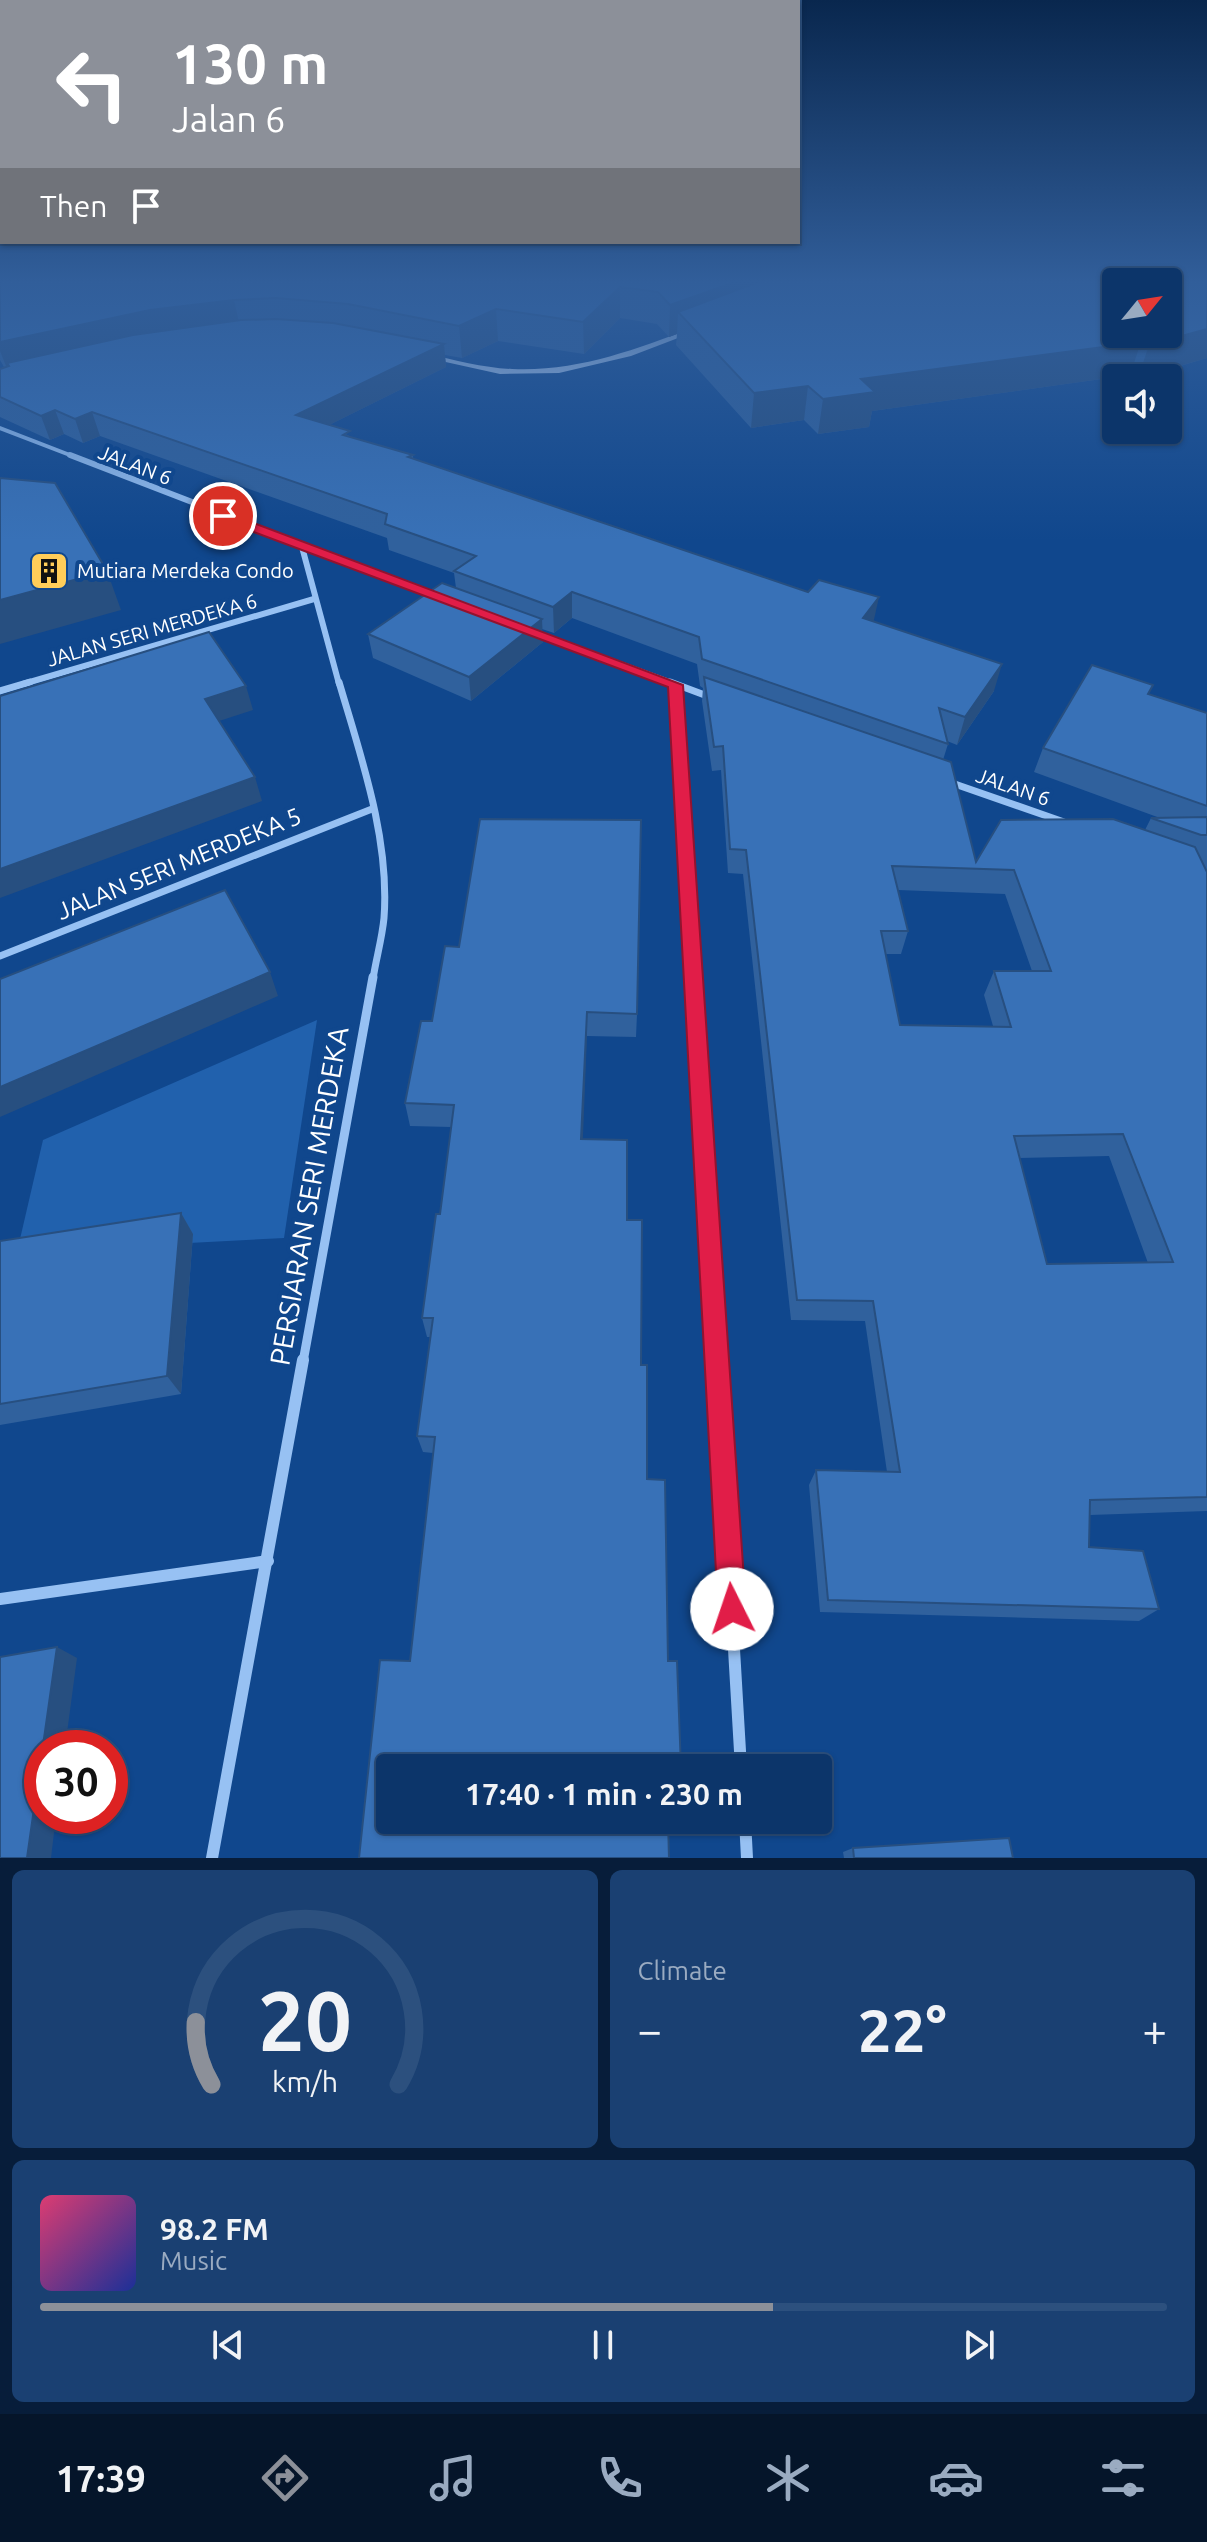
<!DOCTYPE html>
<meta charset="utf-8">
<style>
:root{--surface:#0c356a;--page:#1a4072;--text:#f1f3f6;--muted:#9aabc1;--line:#2c507e;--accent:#8c9099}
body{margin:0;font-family:Ubuntu,sans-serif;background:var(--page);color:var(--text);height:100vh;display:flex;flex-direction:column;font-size:30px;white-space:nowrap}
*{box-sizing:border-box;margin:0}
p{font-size:26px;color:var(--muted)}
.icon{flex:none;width:44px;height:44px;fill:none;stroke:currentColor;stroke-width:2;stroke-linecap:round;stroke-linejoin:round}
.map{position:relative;height:1858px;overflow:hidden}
.panel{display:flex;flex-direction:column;gap:12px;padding:12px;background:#071d3a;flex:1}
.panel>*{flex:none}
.guide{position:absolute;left:0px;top:0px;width:800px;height:244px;box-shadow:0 2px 6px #0004,0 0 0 2px var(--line);background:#8c9099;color:#fff;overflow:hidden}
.needle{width:52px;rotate:60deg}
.buttons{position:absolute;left:1102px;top:268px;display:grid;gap:16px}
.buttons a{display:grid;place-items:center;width:80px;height:80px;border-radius:8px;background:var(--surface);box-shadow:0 2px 6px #0004,0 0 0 2px var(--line);font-size:40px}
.speed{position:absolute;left:24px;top:1730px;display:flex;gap:16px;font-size:40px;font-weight:700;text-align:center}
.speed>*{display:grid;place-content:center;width:104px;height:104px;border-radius:50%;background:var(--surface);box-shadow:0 2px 6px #0004,0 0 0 2px var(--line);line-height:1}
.speed .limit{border:12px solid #d22;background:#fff;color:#111}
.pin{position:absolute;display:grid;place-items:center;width:68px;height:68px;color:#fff;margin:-34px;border:4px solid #fff;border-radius:50%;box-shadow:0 2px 8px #0007}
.me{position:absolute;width:88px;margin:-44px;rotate:356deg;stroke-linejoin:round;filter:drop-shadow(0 0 6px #0008)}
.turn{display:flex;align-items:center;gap:28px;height:168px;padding:0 40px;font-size:36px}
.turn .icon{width:104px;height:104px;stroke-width:2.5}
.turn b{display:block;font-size:56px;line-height:68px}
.then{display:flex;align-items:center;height:76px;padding:0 40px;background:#0003;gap:16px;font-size:30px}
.big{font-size:60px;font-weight:600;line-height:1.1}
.panel .card{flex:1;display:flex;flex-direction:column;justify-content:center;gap:12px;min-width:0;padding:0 28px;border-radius:12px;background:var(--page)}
.panel .dial{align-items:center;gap:0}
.dial svg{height:208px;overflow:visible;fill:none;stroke:var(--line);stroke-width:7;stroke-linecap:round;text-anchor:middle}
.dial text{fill:var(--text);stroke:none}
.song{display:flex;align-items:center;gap:24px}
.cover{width:96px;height:96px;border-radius:12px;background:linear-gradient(135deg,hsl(340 70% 55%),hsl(230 70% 35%))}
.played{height:8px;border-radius:4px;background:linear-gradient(90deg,var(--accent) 65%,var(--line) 65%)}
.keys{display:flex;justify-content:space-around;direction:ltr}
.heat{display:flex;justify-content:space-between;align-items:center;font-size:44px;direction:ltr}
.panel .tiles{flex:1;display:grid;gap:12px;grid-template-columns:1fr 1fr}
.card:last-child{grid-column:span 2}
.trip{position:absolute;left:376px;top:1754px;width:456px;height:80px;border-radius:8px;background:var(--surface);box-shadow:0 2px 6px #0004,0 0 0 2px var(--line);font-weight:600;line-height:80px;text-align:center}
.dock{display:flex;height:128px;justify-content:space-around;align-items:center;background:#05152a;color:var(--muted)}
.dock .icon{width:56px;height:56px}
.dock .on{color:var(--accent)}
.dock b{font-size:36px;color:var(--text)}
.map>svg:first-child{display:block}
.green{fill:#2161ad}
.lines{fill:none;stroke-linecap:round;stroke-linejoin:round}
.street-far4{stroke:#97c1f3;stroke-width:4}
.street-far3{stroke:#97c1f3;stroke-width:6}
.street-far2{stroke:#97c1f3;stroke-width:7}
.street-far1{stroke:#97c1f3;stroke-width:9}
.street{stroke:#97c1f3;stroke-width:12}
.secondary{fill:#c6defd;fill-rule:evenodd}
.wall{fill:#30619d;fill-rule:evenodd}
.shaded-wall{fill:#274f80}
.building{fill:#3871b7;stroke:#274f80;stroke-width:2;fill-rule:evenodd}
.route{fill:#e11d48;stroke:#92132f;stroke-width:2}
.labels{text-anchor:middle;stroke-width:8;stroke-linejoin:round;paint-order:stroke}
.far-street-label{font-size:20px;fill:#fff;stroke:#10478d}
.far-poi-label{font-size:20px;fill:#fff;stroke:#10478d;text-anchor:start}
.street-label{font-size:24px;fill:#fff;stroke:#10478d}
.near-street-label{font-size:28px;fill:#fff;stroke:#10478d}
</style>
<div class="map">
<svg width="1207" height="1858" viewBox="0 0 1207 1858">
<rect width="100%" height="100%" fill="#10478d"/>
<!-- green -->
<path class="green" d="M317,1020l-33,218 -267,14 26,-112z"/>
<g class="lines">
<!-- street-far4 -->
<path class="street-far4" d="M0,428l75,29"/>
<!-- street-far3 -->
<g class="street-far3">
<path d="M70,455l366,141"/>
<path d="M302,547l37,137"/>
<path d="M535,633l140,51"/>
<path d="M23,684l291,-85"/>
</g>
<!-- street-far2 -->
<g class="street-far2">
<path d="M339,682c22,75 51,157 45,236 -2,21 -8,41 -11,61"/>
<path d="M670,682l40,15"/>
<path d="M676,685l18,294"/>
<path d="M0,691l30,-9"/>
<path d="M949,782l115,40"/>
<path d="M0,956l372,-147"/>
</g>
<!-- street-far1 -->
<g class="street-far1">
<path d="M694,977l23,385"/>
<path d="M303,1362l70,-385"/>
</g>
<!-- street -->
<g class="street">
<path d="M717,1360l24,408"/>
<path d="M0,1599l268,-38"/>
<path d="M745,1820l2,38"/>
<path d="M212,1858l91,-498"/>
</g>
<!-- secondary -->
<path class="secondary" d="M692,328l7,2 -68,26 -72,17 -59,1 -77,-17 4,-3c28,6 57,14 85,15 64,3 122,-19 180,-41z"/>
</g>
<!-- wall -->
<g class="wall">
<path d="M0,281h1207v77l-67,20h-4l-6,-3 -258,36 -3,16 -51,7 -14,-14 -53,8 -75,-83 1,-11 -8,3 -12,-13 -37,-6 -36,36 -86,-13 -36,17 -17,-3 1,12 -117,58 22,12 62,18v4l461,163 120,69 -37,54 -10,-4 1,3 -5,16 33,102 169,-32 6,-12h9l-126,-46 9,-24 106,-53 58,18v798l-117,4 -1,32 70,62 -20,12 -319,-9 -11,-127 7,-15 71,2 -22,-151 -74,-1 -48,-446 -15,-1 -7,-103 -9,1 -10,-70 1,-13 -3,-2 -3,-22 -125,-46 -18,15 -12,-4 1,13 -72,59 -98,-43 -5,-24 88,-46 -2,-15 -65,-23 -2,-12 -287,-102 -17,7 -19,-9 -14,6 -50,-23v-48l4,-2 -4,-7zM898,890l107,4 27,77h-38l-10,24 9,31 -93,-1 -14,-71h15l7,-23zM1109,1156l39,107 -101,1 -28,-106z"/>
<path d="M459,947l178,67 -1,23 -49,-1 -177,625 23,-208 -10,-1 -6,-16 13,-99h-3l-5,-19 18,-104 11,-87 -41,-1 -5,-23 27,-82z"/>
<path d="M181,1213l12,21 -12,160 -181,31v-184z"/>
<path d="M853,1848l160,10h-169l-1,-6z"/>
</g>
<!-- shaded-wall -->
<g class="shaded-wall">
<path d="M738,281h68l-128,31 -1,22 -8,3 1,-32z"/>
<path d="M620,287v31l-36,36 -1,-32z"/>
<path d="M234,300l7,32 -231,44 -10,-25v-9l150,-32z"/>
<path d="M496,309l2,32 -36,17 -3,-32z"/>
<path d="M1207,329v29l-69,20 11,-33z"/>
<path d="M1141,342l-11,33 -258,36 -3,16 -51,7 5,-35 38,-20z"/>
<path d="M444,344l2,23 -145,72 -5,-24z"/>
<path d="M808,386l-4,34 -53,8 3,-35z"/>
<path d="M55,410l9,24 -14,6 -9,-24z"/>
<path d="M92,412l8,24 -17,7 -8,-24z"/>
<path d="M107,571l14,39 -121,34v-44z"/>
<path d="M572,592v26l-18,15 -1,-26z"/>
<path d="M879,597l-6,27 -10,-6z"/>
<path d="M542,619l1,23 -72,59 -2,-24z"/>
<path d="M1002,664l-8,27 -37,54 8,-28z"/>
<path d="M246,686l7,24 -40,13 -8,-24z"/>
<path d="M255,777l7,24 -262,97v-29z"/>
<path d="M270,972l8,24 -278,121v-30z"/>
<path d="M587,1012v24l-5,125 -1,-22z"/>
<path d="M181,1213l12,21 -12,160 -14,-18z"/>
<path d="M57,1647l20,11 -12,90h-23z"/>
<path d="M42,1751v65h14l-5,42h-24z"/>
</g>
<!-- building -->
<g class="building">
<path d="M0,281h738l-68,24 -12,-13 -38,-5 -37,35 -87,-13 -37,17 -111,-22 -72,-6 -42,2 -84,10 -150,32z"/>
<path d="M761,281h446v48l-58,16 -8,-3 -280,37 14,13 -52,7 -15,-13 -54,7 -76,-81zM1116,282h52v52h-52z"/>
<path d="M276,319l57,4 111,21 -148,71 54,16 -7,4 70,20 -5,2 400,135 11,-12 60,17 -16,21 139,46 -37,53 -26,-9 9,36 -246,-85 -3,-22 -73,-26 -54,-19 -19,15 -99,-36 22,-15 -91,-32 2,-10 -295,-102 -17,7 -20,-9 -14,6 -41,-19v-28l9,-3 -2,-3 126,-28 108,-15z"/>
<path d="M0,478l55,5 52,88 -107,29z"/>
<path d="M442,583l100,36 -73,58 -101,-43z"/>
<path d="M209,632l37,54 -41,13 50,78 -255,92v-173z"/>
<path d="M1092,665l61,20 -5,9 59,19v93l-164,-58z"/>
<path d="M704,677l247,85 25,100 25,-42 112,-1 82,28 12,25v625l-117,3 -1,47 54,4 16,58 -331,-9 -12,-130 84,2 -27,-171 -76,-1 -51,-450 -16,-1 -7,-103 -9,1zM892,866l122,4 37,101h-57l17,56 -111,-2 -19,-94h27zM1123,1134l50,128 -126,2 -33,-128z"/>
<path d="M1207,817v18h-6l-50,-17z"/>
<path d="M480,819l161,1 -4,194 -50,-2 -6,127 46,1v80h15l-1,145h6v114l18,1 3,181h9l4,107h-291v52h278l1,38h-310l21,-198 30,1 25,-224 -18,-1 16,-118h-11l14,-104h4l14,-109 -49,-2 16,-82h11l13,-75 14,1z"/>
<path d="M225,890l45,82 -270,115v-108z"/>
<path d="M181,1213l-14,163 -167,28v-163z"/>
<path d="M57,1647l-30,211h-27v-201z"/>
<path d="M1009,1838l4,20h-159l-1,-10z"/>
</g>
<!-- sky -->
<linearGradient id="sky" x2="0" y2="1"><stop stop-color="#09274e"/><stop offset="0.52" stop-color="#315e9a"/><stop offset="1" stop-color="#315e9a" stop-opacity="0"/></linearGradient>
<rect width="1207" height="541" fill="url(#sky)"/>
<!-- route -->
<path class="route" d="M219,513h8l456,172 63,924 -4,10 -10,4 -10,-4 -4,-10 -50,-922 -449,-168z"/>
<!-- icons -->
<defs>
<g id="building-square" transform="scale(2)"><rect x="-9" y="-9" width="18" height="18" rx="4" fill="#ffcd59" stroke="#10478d"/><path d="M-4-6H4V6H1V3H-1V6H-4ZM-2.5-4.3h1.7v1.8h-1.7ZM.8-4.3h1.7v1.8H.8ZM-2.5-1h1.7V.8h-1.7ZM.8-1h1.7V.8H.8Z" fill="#111"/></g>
</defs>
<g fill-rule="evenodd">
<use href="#building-square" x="49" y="571"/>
</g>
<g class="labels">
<!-- far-street labels -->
<g class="far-street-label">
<text transform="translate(135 465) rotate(21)" y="7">JALAN 6</text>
<text transform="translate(152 630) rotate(-16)" y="7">JALAN SERI MERDEKA 6</text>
<text transform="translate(1013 787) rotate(19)" y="7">JALAN 6</text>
</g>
<!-- far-poi labels -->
<g class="far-poi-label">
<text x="77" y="578">Mutiara Merdeka Condo</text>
</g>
<!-- street labels -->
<g class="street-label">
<text transform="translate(179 864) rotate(-22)" y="8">JALAN SERI MERDEKA 5</text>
</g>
<!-- near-street labels -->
<g class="near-street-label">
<text transform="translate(309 1196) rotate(-80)" y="10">PERSIARAN SERI MERDEKA</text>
</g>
</g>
</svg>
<div class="buttons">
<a><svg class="needle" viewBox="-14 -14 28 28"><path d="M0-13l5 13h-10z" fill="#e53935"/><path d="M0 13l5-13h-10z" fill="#9aabc1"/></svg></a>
<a><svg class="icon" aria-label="sound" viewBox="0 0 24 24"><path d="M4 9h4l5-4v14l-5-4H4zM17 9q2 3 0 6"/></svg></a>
</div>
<div class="speed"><div class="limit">30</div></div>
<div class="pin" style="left:223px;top:516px;background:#d93025"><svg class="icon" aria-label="arrive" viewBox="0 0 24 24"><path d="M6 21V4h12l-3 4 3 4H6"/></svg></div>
<svg class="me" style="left:732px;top:1609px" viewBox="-20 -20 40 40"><circle r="19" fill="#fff"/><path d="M0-13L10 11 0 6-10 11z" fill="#e11d48"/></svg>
<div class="trip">17:40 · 1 min · 230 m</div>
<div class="guide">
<div class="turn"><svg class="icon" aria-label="left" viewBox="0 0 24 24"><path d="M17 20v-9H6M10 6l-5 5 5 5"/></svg><div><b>130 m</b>Jalan 6</div></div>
<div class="then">Then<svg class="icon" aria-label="arrive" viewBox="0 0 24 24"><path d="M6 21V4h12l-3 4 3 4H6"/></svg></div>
</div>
</div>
<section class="panel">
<div class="tiles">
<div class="card dial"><svg viewBox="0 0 100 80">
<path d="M14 69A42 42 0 1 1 86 69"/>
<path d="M14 69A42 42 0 0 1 8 45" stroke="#8c9099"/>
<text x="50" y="56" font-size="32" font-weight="700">20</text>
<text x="50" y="72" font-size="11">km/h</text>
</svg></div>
<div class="card"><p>Climate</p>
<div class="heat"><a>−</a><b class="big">22°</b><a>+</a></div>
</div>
<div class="card">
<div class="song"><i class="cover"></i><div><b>98.2 FM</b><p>Music</p></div></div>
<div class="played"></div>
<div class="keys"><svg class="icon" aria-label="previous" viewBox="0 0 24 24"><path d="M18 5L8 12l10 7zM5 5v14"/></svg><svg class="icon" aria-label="pause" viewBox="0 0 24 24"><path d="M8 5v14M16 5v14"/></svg><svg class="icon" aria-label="next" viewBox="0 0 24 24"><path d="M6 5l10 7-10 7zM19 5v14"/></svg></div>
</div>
</div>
</section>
<nav class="dock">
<b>17:39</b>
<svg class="icon on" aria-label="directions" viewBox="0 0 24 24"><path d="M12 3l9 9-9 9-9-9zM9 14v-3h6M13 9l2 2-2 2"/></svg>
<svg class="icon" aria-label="music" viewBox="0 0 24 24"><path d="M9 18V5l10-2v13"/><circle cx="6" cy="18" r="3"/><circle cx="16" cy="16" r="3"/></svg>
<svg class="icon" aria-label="phone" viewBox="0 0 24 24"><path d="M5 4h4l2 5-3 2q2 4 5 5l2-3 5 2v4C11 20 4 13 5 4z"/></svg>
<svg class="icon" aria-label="climate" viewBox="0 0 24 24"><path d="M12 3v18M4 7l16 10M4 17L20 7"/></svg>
<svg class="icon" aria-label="car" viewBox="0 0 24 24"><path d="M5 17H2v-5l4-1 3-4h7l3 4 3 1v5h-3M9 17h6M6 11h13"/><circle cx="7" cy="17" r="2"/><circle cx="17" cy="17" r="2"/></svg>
<svg class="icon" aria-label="filters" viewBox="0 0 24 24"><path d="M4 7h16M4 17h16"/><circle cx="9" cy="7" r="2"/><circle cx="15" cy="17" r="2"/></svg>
</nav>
